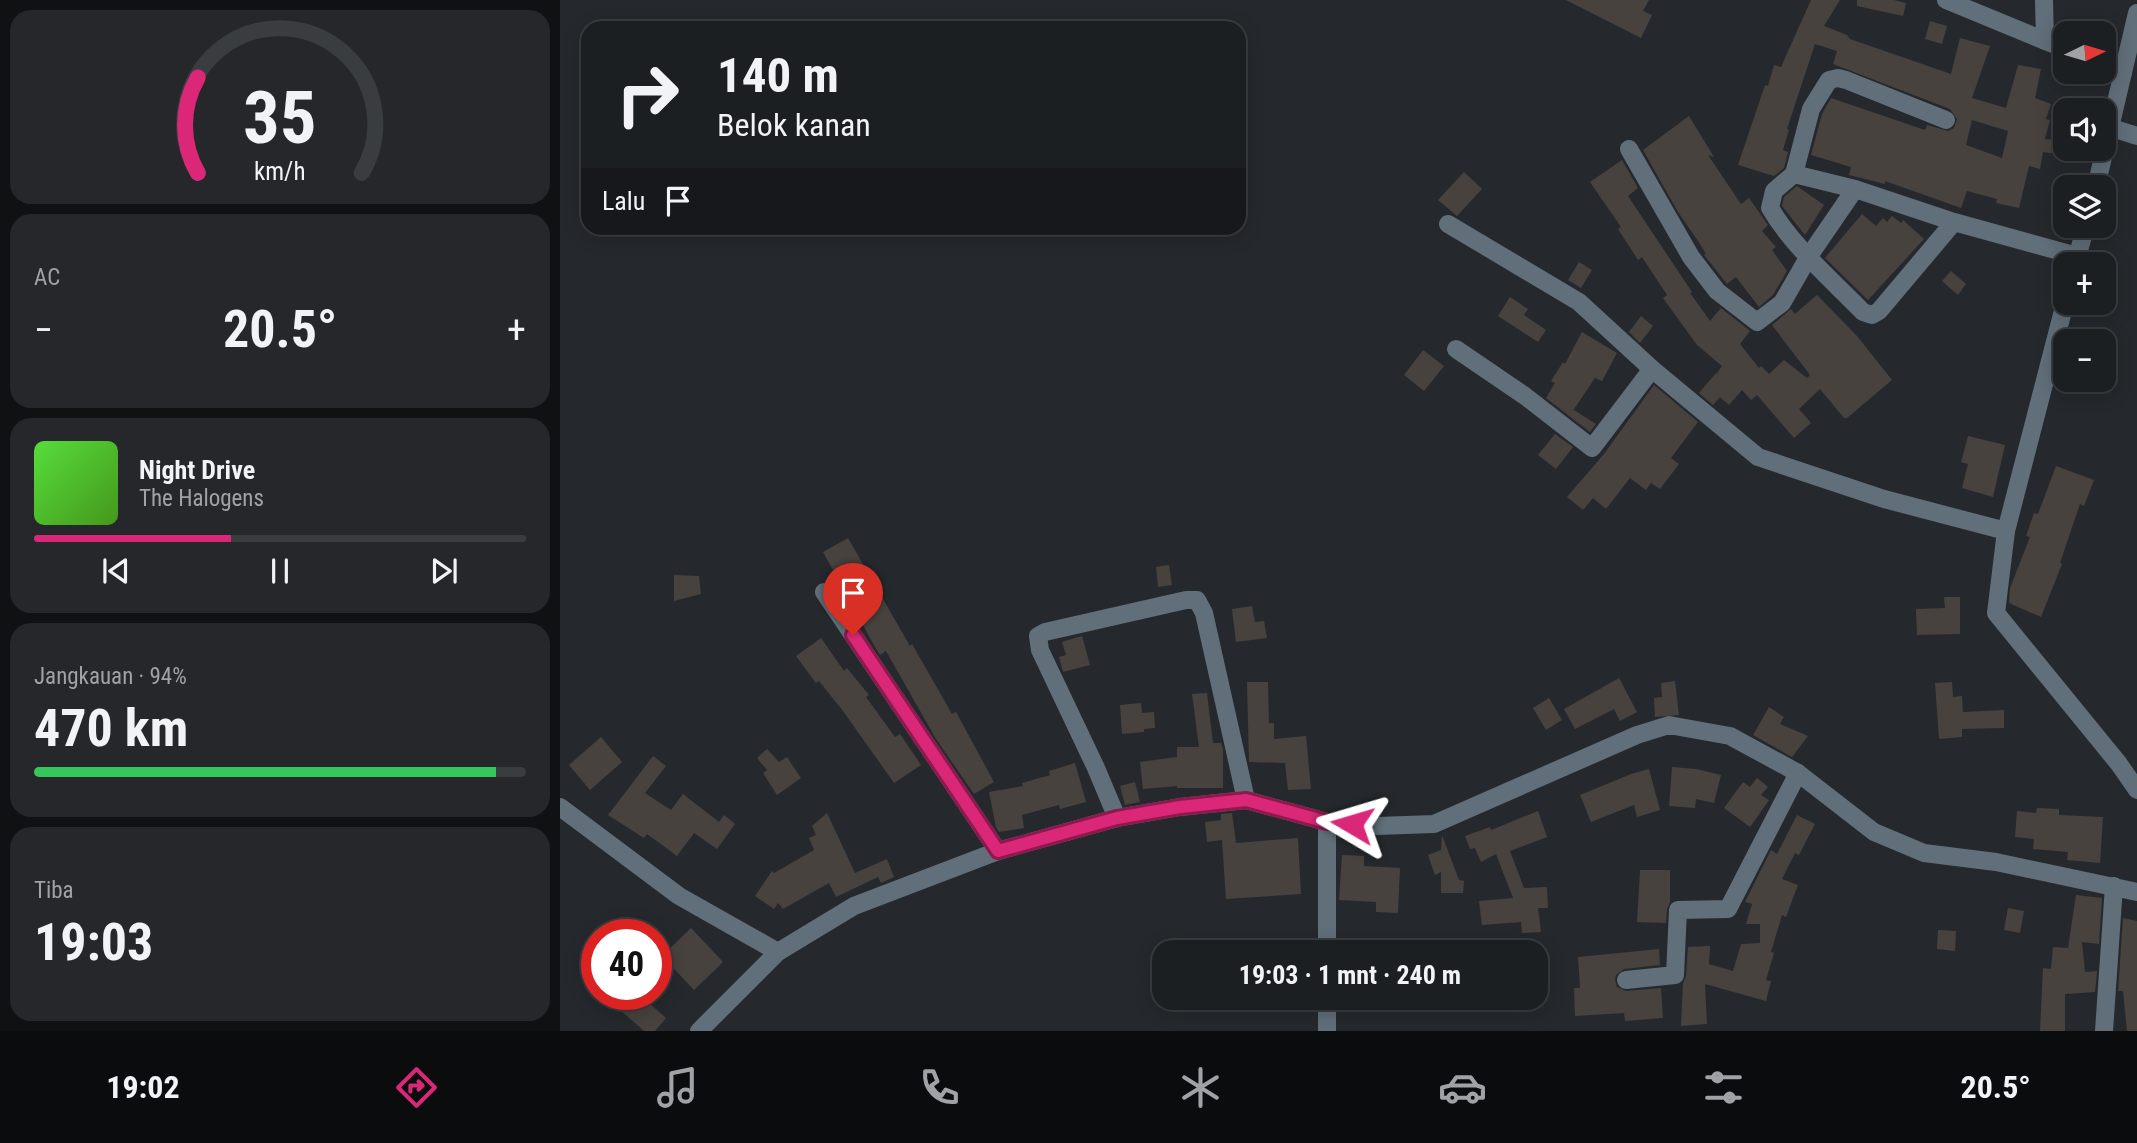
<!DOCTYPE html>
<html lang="id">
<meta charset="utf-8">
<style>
:root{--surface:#1c1f22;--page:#25272a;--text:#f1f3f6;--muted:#a0a2a5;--line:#3a3d40;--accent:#db2777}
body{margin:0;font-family:"Roboto Condensed",sans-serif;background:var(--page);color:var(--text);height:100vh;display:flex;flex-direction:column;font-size:26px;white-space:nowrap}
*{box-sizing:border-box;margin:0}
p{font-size:23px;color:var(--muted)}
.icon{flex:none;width:38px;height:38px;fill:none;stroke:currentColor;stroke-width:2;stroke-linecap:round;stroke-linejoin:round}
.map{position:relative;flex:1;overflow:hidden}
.drawer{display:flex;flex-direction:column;gap:10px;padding:10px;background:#0f1113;width:560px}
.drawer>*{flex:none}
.banner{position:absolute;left:21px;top:21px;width:665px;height:214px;border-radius:21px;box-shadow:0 4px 18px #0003,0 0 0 2px var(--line);background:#1c1f22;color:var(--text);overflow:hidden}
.needle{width:46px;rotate:85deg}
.tools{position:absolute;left:1493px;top:21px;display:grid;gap:14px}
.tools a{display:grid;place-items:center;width:63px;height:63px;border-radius:14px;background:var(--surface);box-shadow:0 4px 18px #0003,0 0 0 2px var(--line);font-size:35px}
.speed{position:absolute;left:21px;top:919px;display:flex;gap:14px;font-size:35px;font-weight:700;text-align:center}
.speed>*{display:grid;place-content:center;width:91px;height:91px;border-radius:50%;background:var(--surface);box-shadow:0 4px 18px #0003,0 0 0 2px var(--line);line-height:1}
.speed .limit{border:10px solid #d22;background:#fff;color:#111}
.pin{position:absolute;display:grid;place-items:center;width:60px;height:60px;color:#fff;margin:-72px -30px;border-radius:50% 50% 50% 0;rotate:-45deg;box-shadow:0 0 7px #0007}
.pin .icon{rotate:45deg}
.me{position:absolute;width:77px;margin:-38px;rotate:277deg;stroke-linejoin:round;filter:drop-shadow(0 0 5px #0008)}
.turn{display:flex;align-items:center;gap:24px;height:147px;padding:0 21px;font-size:32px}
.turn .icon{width:91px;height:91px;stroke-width:2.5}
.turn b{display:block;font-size:49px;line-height:60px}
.then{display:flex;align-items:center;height:66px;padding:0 21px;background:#0003;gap:14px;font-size:26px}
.big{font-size:52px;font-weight:700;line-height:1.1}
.drawer .tile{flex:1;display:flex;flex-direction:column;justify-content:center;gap:10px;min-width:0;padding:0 24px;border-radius:21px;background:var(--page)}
.drawer .dial{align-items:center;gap:0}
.dial svg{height:182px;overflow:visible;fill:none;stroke:var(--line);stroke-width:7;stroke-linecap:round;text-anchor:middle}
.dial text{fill:var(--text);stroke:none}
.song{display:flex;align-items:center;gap:21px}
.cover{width:84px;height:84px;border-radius:10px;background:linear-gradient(135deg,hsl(110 70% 55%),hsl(100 70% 35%))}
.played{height:7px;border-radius:4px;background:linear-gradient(90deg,var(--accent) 40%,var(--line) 40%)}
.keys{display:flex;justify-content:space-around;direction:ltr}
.heat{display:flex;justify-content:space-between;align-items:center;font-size:38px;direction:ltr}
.charge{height:10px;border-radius:5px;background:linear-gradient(90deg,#34c759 94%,var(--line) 0)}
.trip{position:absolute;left:592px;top:940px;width:396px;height:70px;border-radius:21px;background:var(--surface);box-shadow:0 4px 18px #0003,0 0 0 2px var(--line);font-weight:700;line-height:70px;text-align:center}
.tabs{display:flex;height:112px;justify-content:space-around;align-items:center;background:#0b0c0e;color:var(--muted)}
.tabs .icon{width:49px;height:49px}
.tabs .on{color:var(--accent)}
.tabs b{font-size:32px;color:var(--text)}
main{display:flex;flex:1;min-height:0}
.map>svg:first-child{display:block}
.building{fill:#47423e;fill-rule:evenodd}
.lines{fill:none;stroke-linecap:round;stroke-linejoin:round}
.minor{stroke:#616f7a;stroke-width:18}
.route-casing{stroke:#8e194d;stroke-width:18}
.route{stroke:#db2777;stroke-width:12}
</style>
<main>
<section class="drawer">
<div class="tile dial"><svg viewBox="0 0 100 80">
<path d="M14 69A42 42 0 1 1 86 69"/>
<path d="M14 69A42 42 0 0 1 14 27" stroke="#db2777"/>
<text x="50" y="56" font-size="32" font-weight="700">35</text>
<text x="50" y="72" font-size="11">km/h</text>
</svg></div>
<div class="tile"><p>AC</p>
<div class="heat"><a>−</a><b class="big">20.5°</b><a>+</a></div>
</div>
<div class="tile">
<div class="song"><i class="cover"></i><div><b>Night Drive</b><p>The Halogens</p></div></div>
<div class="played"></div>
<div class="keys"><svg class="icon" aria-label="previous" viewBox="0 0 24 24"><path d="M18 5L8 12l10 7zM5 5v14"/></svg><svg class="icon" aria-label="pause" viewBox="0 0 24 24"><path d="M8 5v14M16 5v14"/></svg><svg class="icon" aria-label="next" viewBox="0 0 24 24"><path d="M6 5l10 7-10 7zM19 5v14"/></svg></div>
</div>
<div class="tile"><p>Jangkauan · 94%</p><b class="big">470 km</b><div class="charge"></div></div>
<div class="tile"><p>Tiba</p><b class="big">19:03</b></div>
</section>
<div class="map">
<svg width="1577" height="1031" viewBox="0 0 1577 1031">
<rect width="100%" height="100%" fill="#25292d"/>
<!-- building -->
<g class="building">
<path d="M1006,0h83l-6,11 9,4 -11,23z"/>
<path d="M1251,0h29l-16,26 23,9 3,4 101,35 9,-36 30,8 -18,52 34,10 12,-43 23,4 -6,29 16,6 -5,15 4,1 -5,19 15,2 -2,13 -15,-2 -3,17 -11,-3 -10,42 -23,-5 1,-4 -30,-8 -6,17 -76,-27v3l-36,-9 2,-8 -40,-12 11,-41 9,-16 94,32 2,-5 21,6 6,-3 3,-9 -7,-10 -117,-45 4,-13 -22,-7 -28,85 2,1 -6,20 5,2 -4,16 -10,8 -36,-11 27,-80 3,1 6,-21 7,2zM1412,120l36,11 -6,27 -36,-13z"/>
<path d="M1297,0h37l12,3 -3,13 -46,-10z"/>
<path d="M1370,21l17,5 -5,18 -17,-5z"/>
<path d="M1129,116l25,41 -6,-2 33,49 8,-6 19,27 -6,6 14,16 -4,3 15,21 -14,24 -14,12 -23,-30 -9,7 -23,-29 2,-1 -8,-13 -20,-29 -35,-62z"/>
<path d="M1062,160l16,28 -10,8 64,96 -2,1 20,28 11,-13 29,23 -10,13 19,24 2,-2 8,8 15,-14 23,18 3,-3 -38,-50 19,-16 4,5 22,-19 40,41 35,44 -45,38h-3l-24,-29 -21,20 12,14 -17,15 -37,-43 -6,5 -9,-10 -13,15 -9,-8 -7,8 -14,-12 17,-20 2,2 -1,-2 5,-7 -25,-21 -34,-47 4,-3 -25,-38 -4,3 -20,-31 3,-2 -31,-45z"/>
<path d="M904,172l18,17 -25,27 -19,-16z"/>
<path d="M1237,186l27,19 -19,30 -23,-29 2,-9z"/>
<path d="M1302,214l14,12 7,-8 4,4 5,-6 9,7 2,-3 21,19 -56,61 -43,-42z"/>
<path d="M1019,262l13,8 -11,18 -13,-8z"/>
<path d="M1391,271l15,13 -8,11 -16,-14z"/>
<path d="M950,297l18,12 -4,6 22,15 -8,12 -40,-26z"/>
<path d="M1081,316l12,10 -13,17 -11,-11z"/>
<path d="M1022,332l35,21 -15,28 -7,-3 -23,34 2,-2 22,14 -6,8 -44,-34 9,-15 -4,-2 12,-19 2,2z"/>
<path d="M863,350l21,16 -20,25 -20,-16z"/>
<path d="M1094,385l44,37 -27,36 8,6 -19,25 -9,-6 -5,7 -16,-12 -24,31 -13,-11 -10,12 -16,-13 37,-43z"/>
<path d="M995,434l18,13 -17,22 -18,-14z"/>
<path d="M1408,436l37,9 -12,52 -31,-9 6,-24 -7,-2z"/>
<path d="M1496,466l38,14 -10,26 -4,-2 -20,59 2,1 -21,53 -32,-14 1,-15 20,-51 -4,-1 8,-23 4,1z"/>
<path d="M288,538l62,108 2,-2 40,70 4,-2 38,70 -20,12 -38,-55 -50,-88 -6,4 -5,-8 -52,-95z"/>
<path d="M609,565l3,20 -14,2 -2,-20z"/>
<path d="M114,575l25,1 2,18 -27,7z"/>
<path d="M1384,597h16v37l-43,1 -1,-26 29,-1z"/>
<path d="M692,606l3,16 9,-1 3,17 -31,4 -4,-33z"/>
<path d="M522,636l8,29 -27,7 -4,-15 7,-2 -4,-13z"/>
<path d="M261,638l23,33 3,-3 22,27 -3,2 29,40 5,-3 21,31 -27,18 -51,-72 -24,-30 -3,2 -20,-27z"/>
<path d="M1059,678l18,34 -17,9 -6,-12 -39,20 -11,-20z"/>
<path d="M1115,681l4,34 -24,2 -1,-19 8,-1 -1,-14z"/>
<path d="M687,682h21l1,41h5v16l32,-3 5,53 -23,1 -3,-27 -36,-1z"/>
<path d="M1392,682l1,15 9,-1 1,16 41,-2v18l-42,1v8l-23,2 -4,-56z"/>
<path d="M647,693l6,50h8l2,6v39h-46v-2l-34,3 -3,-27 37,-5v-10h22l-7,-53z"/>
<path d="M989,698l13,22 -16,10 -13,-22z"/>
<path d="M581,703l1,10 12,-1 1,16 -11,1v3l-22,2 -2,-29z"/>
<path d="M1209,707l15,10 -4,7 28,12 -16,21 -39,-22z"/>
<path d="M41,737l21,25 -32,28 -21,-25z"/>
<path d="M207,749l12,13 8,-5 14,21 -24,17 -14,-22 4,-3 -10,-12z"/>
<path d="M93,756l13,10 -21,27 26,17 12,-16 36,28 5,-7 11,9 -18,25 -23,-16 -17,23 -30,-22 -3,4 -36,-23z"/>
<path d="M515,763l11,39 -26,7 -1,-4 -37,10 2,13 -25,4 -3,-5 -7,-35 34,-6 -1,-3 28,-8 -1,-4z"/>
<path d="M1112,767l24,2 25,6 -7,28 -18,-4 -1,9 -26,-2z"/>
<path d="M1089,769l11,41 -23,7 -3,-12 -43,17 -11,-27 51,-21z"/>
<path d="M1197,778l11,9 -7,8 8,5 -19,27 -26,-19 19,-26 7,5z"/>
<path d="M575,782l5,20 -15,3 -5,-19z"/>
<path d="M1477,808l22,1v6l44,2 -3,46 -33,-3 1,-8 -35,-3 1,-10 -19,-2 2,-26 19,2z"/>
<path d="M978,811l9,26 -37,14 14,37 23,-1 1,21h-10l3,24 -19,1 -1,-11 -39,3 -3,-24 34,-3 -17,-44 -15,8 -6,-14 -5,1 -5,-13 25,-9 1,3z"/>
<path d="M267,813l28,60 32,-14 7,18 -13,6 -3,-6 -42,20 -7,-14 -46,26 -5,-6 -4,6 -19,-13 17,-25 2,2 40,-23 -5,-12 7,-3 -4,-9z"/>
<path d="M672,813l4,30 62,-5 3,56 -75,5 -4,-59 -15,2 -2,-20 16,-2v-6z"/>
<path d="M1237,815l18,9 -16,31 -4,-2 -13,26 16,6 -12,32 -4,-2 -11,37 3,1 -8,27 5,1 -5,20 -61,-17 2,40 -26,2 2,-43 3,-7 2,-29 22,-1 -1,18 24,7 8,-27 19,-1v-19h-14l6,-20 -7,-2 26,-52 6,4z"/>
<path d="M882,835l17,45 5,1 -1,12h-22v-21l-6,3 -7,-20 13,-5z"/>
<path d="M782,855l22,1v10l36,2 -2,45 -22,-1v-10l-37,-2z"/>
<path d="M1080,870h30v32l-3,7 -1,14 -29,-1z"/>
<path d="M1516,895l26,3 -3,46 -17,-2 3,30 12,-1 -2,21 -30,2v37h-25l3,-63 8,1 2,-22 15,1z"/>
<path d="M1448,908l16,3 -4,22 -16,-3z"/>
<path d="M1563,918l14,3v110h-10l-4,-40h-5z"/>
<path d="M131,928l32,34 -29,28 -32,-34z"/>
<path d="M1378,930l18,1 -1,20 -18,-2z"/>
<path d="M1099,949l1,16 -36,4 -8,6 -1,5 2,7 9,4 35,-3 2,30 -38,3 -1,-8 -49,3 -1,-28h6l-2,-31z"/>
<path d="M34,994h45l27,24 -11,13h-11l-26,-23 -2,2z"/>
</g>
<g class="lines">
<!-- minor -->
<g class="minor">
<path d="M1386,0l119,49"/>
<path d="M1484,0l1,41"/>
<path d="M1544,65l19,8"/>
<path d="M1552,128l25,8"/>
<path d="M1069,149l62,108 26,34 40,31 25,-19 27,-47 46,-67"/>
<path d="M1234,174l17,-65 18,-29 9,-2 8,2 100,40"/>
<path d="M1536,187l41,-174"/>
<path d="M1394,222l-75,89 -7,4 -9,-3c-32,-33 -70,-65 -93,-104l4,-17 20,-17 61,15 99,33 123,34"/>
<path d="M888,224l131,78 73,67 106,88 126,42 122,32"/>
<path d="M1515,264l11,-38"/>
<path d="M1505,303l-59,228 -10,82 123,151 18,26"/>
<path d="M896,349l69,47 67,52 60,-79"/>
<path d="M264,592l174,259"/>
<path d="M0,807l119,89 99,56"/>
<path d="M557,818l-21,-50 -56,-118 -2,-14 7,-4 141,-32h11l7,13 42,187"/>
<path d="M767,952v-130"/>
<path d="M1066,980l49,-5 3,-65 50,-1 70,-136"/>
<path d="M139,1031l79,-79 76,-46 144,-55 119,-33 63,-11 66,-7 81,22 50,4 57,-2 203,-89 32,-10 61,11 68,37 76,59 50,21 72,9 141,30"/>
<path d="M767,1031v-33"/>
<path d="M1544,1031l10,-145"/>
</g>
</g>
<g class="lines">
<!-- route casing -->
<g class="route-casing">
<path id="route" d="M293,635l145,216 119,-33 63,-11 66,-7 81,22 25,2"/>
</g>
<!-- route -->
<use href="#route" class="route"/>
</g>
</svg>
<div class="tools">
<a><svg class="needle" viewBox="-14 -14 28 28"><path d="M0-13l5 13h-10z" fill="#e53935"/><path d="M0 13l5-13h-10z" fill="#a0a2a5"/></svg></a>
<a><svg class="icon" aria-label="sound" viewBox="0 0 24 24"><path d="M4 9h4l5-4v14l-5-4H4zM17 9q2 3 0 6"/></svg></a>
<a><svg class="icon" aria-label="layers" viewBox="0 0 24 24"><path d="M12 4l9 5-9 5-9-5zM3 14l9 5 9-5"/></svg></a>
<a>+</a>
<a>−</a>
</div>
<div class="speed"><div class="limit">40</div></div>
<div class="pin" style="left:293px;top:635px;background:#d93025"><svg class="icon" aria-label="arrive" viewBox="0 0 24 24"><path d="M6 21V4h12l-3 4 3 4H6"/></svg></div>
<svg class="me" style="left:792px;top:824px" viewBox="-20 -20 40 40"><path d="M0-17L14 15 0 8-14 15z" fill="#db2777" stroke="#fff" stroke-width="4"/></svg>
<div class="trip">19:03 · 1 mnt · 240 m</div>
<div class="banner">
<div class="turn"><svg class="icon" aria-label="right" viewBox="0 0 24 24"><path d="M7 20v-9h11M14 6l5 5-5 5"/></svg><div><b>140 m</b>Belok kanan</div></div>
<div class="then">Lalu<svg class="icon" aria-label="arrive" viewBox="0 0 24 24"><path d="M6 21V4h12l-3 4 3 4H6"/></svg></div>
</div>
</div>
</main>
<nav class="tabs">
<b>19:02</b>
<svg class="icon on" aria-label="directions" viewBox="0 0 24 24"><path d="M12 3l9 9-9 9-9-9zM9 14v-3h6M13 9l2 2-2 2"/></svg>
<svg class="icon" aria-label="music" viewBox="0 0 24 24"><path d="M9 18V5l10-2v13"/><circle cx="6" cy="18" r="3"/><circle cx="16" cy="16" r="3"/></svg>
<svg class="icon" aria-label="phone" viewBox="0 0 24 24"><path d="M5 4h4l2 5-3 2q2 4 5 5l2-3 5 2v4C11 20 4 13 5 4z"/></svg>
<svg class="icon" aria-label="climate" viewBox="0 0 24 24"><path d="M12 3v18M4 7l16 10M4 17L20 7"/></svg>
<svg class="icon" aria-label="car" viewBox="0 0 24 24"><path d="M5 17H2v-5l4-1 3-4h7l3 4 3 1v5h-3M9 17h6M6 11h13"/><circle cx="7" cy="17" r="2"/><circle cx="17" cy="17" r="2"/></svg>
<svg class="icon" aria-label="filters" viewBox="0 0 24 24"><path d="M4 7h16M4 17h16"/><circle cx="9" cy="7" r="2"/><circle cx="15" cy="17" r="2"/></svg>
<b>20.5°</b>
</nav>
